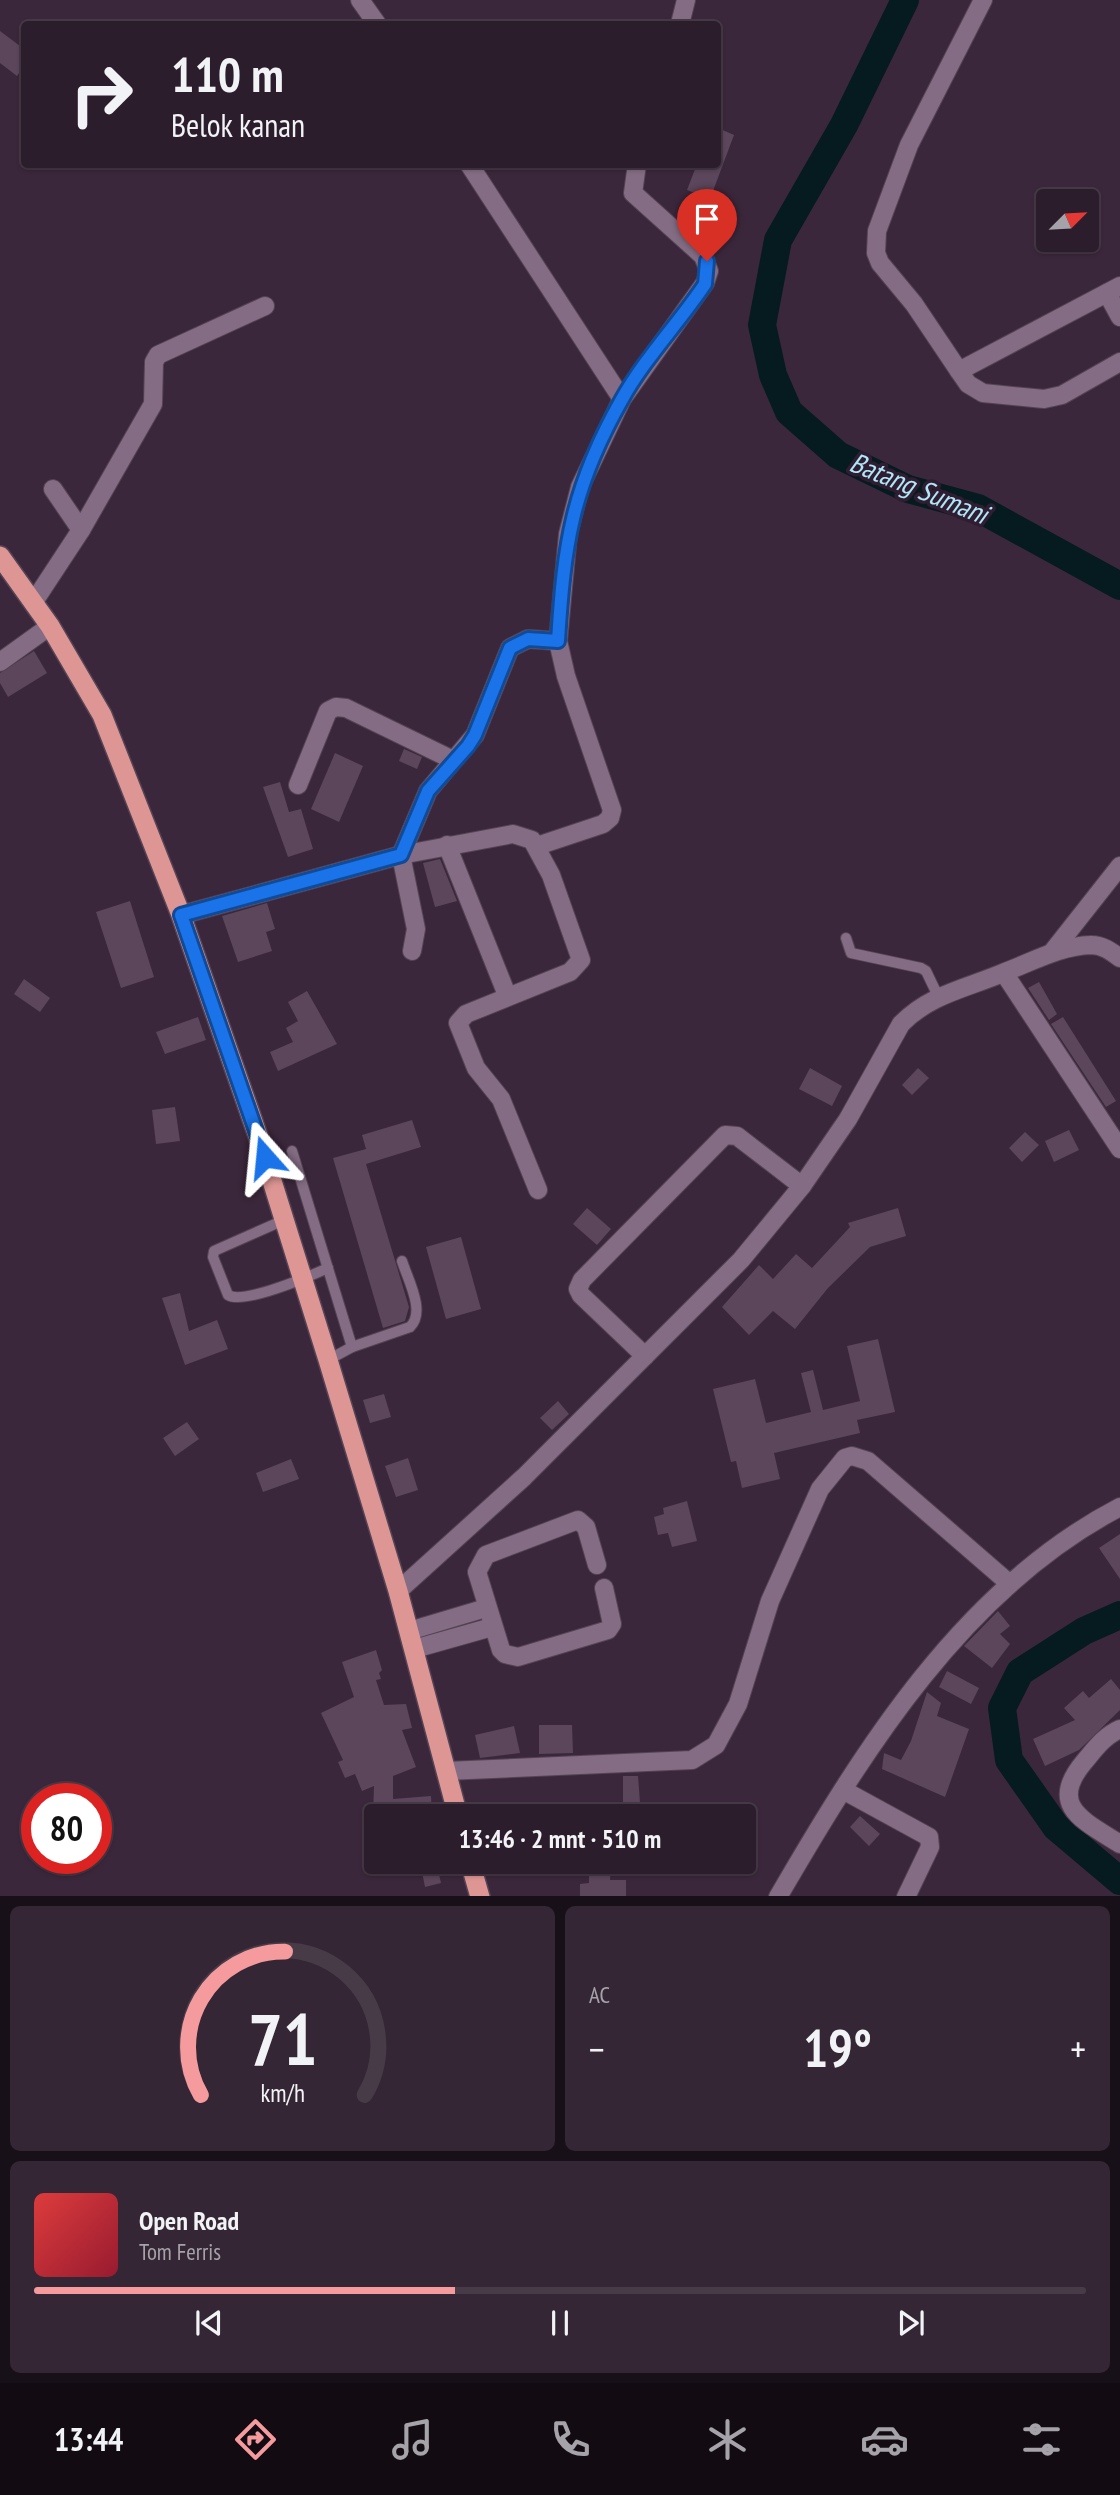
<!DOCTYPE html>
<html lang="id">
<meta charset="utf-8">
<style>
:root{--surface:#2c1d2c;--page:#342634;--text:#f1f3f6;--muted:#a6a2a9;--line:#483b48;--accent:#f59b9e}
body{margin:0;font-family:"PT Sans Narrow",sans-serif;background:var(--page);color:var(--text);height:100vh;display:flex;flex-direction:column;font-size:26px;white-space:nowrap}
*{box-sizing:border-box;margin:0}
p{font-size:23px;color:var(--muted)}
.icon{flex:none;width:38px;height:38px;fill:none;stroke:currentColor;stroke-width:2;stroke-linecap:round;stroke-linejoin:round}
.map{position:relative;height:1896px;overflow:hidden}
.panel{display:flex;flex-direction:column;gap:10px;padding:10px;background:#181018;flex:1}
.panel>*{flex:none}
.top-card{position:absolute;left:21px;top:21px;width:700px;height:147px;border-radius:7px;box-shadow:0 2px 5px #0004,0 0 0 2px var(--line);background:#2c1d2c;color:var(--text);overflow:hidden}
.needle{width:46px;rotate:66deg}
.controls{position:absolute;left:1036px;top:189px;display:grid;gap:14px}
.controls a{display:grid;place-items:center;width:63px;height:63px;border-radius:7px;background:var(--surface);box-shadow:0 2px 5px #0004,0 0 0 2px var(--line);font-size:35px}
.speed{position:absolute;left:21px;top:1783px;display:flex;gap:14px;font-size:35px;font-weight:700;text-align:center}
.speed>*{display:grid;place-content:center;width:91px;height:91px;border-radius:50%;background:var(--surface);box-shadow:0 2px 5px #0004,0 0 0 2px var(--line);line-height:1}
.speed .limit{border:10px solid #d22;background:#fff;color:#111}
.pin{position:absolute;display:grid;place-items:center;width:60px;height:60px;color:#fff;margin:-72px -30px;border-radius:50% 50% 50% 0;rotate:-45deg;box-shadow:0 0 7px #0007}
.pin .icon{rotate:45deg}
.me{position:absolute;width:77px;margin:-38px;rotate:342deg;stroke-linejoin:round;filter:drop-shadow(0 0 5px #0008)}
.turn{display:flex;align-items:center;gap:24px;height:147px;padding:0 35px;font-size:32px}
.turn .icon{width:91px;height:91px;stroke-width:2.5}
.turn b{display:block;font-size:49px;line-height:60px}
.big{font-size:52px;font-weight:600;line-height:1.1}
.panel .widget{flex:1;display:flex;flex-direction:column;justify-content:center;gap:10px;min-width:0;padding:0 24px;border-radius:10px;background:var(--page)}
.panel .dial{align-items:center;gap:0}
.dial svg{height:182px;overflow:visible;fill:none;stroke:var(--line);stroke-width:7;stroke-linecap:round;text-anchor:middle}
.dial text{fill:var(--text);stroke:none}
.song{display:flex;align-items:center;gap:21px}
.cover{width:84px;height:84px;border-radius:10px;background:linear-gradient(135deg,hsl(0 70% 55%),hsl(350 70% 35%))}
.played{height:7px;border-radius:4px;background:linear-gradient(90deg,var(--accent) 40%,var(--line) 40%)}
.keys{display:flex;justify-content:space-around;direction:ltr}
.heat{display:flex;justify-content:space-between;align-items:center;font-size:38px;direction:ltr}
.panel .tiles{flex:1;display:grid;gap:10px;grid-template-columns:1fr 1fr}
.widget:last-child{grid-column:span 2}
.trip{position:absolute;left:364px;top:1804px;width:392px;height:70px;border-radius:7px;background:var(--surface);box-shadow:0 2px 5px #0004,0 0 0 2px var(--line);font-weight:600;line-height:70px;text-align:center}
.tabs{display:flex;height:112px;justify-content:space-around;align-items:center;background:#120c12;color:var(--muted)}
.tabs .icon{width:49px;height:49px}
.tabs .active{color:var(--accent)}
.tabs b{font-size:32px;color:var(--text)}
.map>svg:first-child{display:block}
.lines{fill:none;stroke-linecap:round;stroke-linejoin:round}
.river{stroke:#061b20;stroke-width:28}
.building{fill:#5b465b}
.service-casing{stroke:#545;stroke-width:12}
.minor-casing{stroke:#545;stroke-width:20}
.trunk-casing{stroke:#545;stroke-width:22}
.service{stroke:#846d84;stroke-width:10}
.minor{stroke:#846d84;stroke-width:18}
.trunk{stroke:#dd9693;stroke-width:19}
.route-casing{stroke:#114b97;stroke-width:18}
.route{stroke:#1a73e8;stroke-width:12}
.labels{text-anchor:middle;stroke-width:7;stroke-linejoin:round;paint-order:stroke}
.water-label{font-size:28px;font-style:italic;fill:#aee8f8;stroke:#311d31}
</style>
<div class="map">
<svg width="1120" height="1897" viewBox="0 0 1120 1897">
<rect width="100%" height="100%" fill="#3b273b"/>
<g class="lines">
<!-- river -->
<g class="river">
<path d="M905,0l-61,125 -66,115 -16,85 11,50 16,37 49,43 70,34 70,19 142,78"/>
<path d="M1120,1615l-36,16 -64,41 -18,36 7,52 47,67 64,54"/>
</g>
</g>
<!-- building -->
<g class="building">
<path d="M0,31l24,18v17l-7,10 -17,-13z"/>
<path d="M718,128l16,7 -24,64 -23,-9 10,-26h21z"/>
<path d="M34,651l13,22 -39,24 -8,-14v-10z"/>
<path d="M404,749l18,8 -5,12 -18,-8z"/>
<path d="M335,753l28,13 -24,56 -28,-13z"/>
<path d="M280,782l9,30 12,-3 12,40 -25,8 -25,-70z"/>
<path d="M440,859l17,42 -22,6 -12,-44z"/>
<path d="M130,901l24,76 -33,11 -25,-76z"/>
<path d="M267,903l8,26 -9,3 6,19 -34,11 -16,-46z"/>
<path d="M24,979l26,19 -10,14 -26,-18z"/>
<path d="M1039,982l18,32 -8,6 -21,-32z"/>
<path d="M307,991l30,53 -59,27 -8,-19 23,-10 -7,-14 12,-7 -10,-19z"/>
<path d="M198,1017l8,23 -41,14 -9,-22z"/>
<path d="M1063,1017l53,84 -10,6 -55,-83z"/>
<path d="M810,1068l32,18 -10,20 -33,-17z"/>
<path d="M918,1068l11,10 -17,17 -10,-10z"/>
<path d="M175,1107l5,34 -24,3 -4,-34z"/>
<path d="M412,1120l9,27 -55,17 43,143 -4,14 -22,7 -50,-170 33,-9 -4,-14z"/>
<path d="M1069,1130l10,20 -25,12 -9,-21z"/>
<path d="M1025,1132l14,13 -17,17 -13,-14z"/>
<path d="M587,1208l24,21 -14,16 -24,-21z"/>
<path d="M898,1208l8,28 -36,11 -42,41 -33,41 -22,-18 -24,24 -27,-28 37,-42 14,14 23,-25 16,14 38,-41 -2,-4z"/>
<path d="M461,1237l20,72 -35,10 -20,-72z"/>
<path d="M180,1293l9,38 28,-11 11,29 -43,16 -23,-67z"/>
<path d="M878,1339l17,73 -38,8 3,13 -86,20 6,26 -38,9 -6,-27 -5,1 -18,-73 42,-10 11,44 45,-11 -10,-39 12,-3 10,40 37,-9 -13,-55z"/>
<path d="M384,1394l7,23 -21,6 -7,-23z"/>
<path d="M558,1401l11,13 -17,16 -12,-12z"/>
<path d="M187,1422l12,17 -24,17 -12,-18z"/>
<path d="M408,1458l10,32 -22,7 -11,-31z"/>
<path d="M291,1459l8,20 -36,13 -7,-19z"/>
<path d="M687,1501l10,40 -25,6 -4,-14 -10,2 -4,-18 10,-3 -1,-6z"/>
<path d="M1120,1534v45l-21,-31z"/>
<path d="M998,1611l12,15 -10,8 10,10 -18,24 -28,-22z"/>
<path d="M376,1650l6,20 -3,3 2,6 -5,1 8,25 22,-1 6,24 -10,2 14,37 -23,9v23l38,-3 1,20h-23l-17,-10v9h-19l1,-29 -12,5 -7,-17 -10,4 -7,-16 5,-2 -22,-47 33,-16 -12,-35z"/>
<path d="M947,1671l32,17 -8,16 -32,-17z"/>
<path d="M1111,1679l9,11v20l-41,40 -34,16 -12,-27 42,-19 -11,-12 19,-17 6,7z"/>
<path d="M927,1692l14,11 -4,13 32,13 -24,68 -63,-28 2,-16 17,7 10,-19z"/>
<path d="M539,1725h33l1,28 -34,1z"/>
<path d="M514,1726l6,27 -40,5 -5,-23z"/>
<path d="M623,1776h15l3,40h-68l-1,-10 51,-2z"/>
<path d="M860,1816l20,18 -11,12 -19,-19z"/>
<path d="M420,1862h16l5,21 -16,4z"/>
<path d="M589,1862h22l-1,18h16v16h-46v-12l9,-1z"/>
</g>
<g class="lines">
<!-- service casing -->
<g class="service-casing">
<g id="service">
<path d="M846,938l5,15 70,15 5,3 12,25"/>
<path d="M292,1151l60,196 -24,13"/>
<path d="M284,1220l-70,31 -1,6 15,38c15,10 82,-19 100,-27"/>
<path d="M352,1347l58,-20c16,-15 -2,-47 -8,-66"/>
</g>
</g>
<!-- minor casing -->
<g class="minor-casing">
<g id="minor">
<path d="M360,0l17,24"/>
<path d="M680,24l6,-24"/>
<path d="M469,164l153,235"/>
<path d="M1120,286l-161,85 9,13 15,9 61,6 18,-4 58,-33"/>
<path d="M1107,293l13,24"/>
<path d="M959,371l-45,-67 -34,-41 -4,-10 1,-22 32,-86 74,-145"/>
<path d="M81,530l72,-126 1,-42 4,-7 107,-49"/>
<path d="M33,603l48,-73 -28,-41"/>
<path d="M0,662l50,-36"/>
<path d="M298,785l30,-74 8,-4 10,1 107,52"/>
<path d="M447,845l60,150"/>
<path d="M537,846l66,-22 7,-6 2,-8 -46,-134 -8,-35 10,-107 12,-47 42,-88 83,-116 4,-12 -6,-15 -70,-63 4,-29"/>
<path d="M181,915l220,-60 112,-21 19,6 19,35 30,85 -11,12 -104,42 -8,9 18,45 25,31 37,91"/>
<path d="M412,951l4,-22 -15,-74 27,-64 47,-56 35,-87 18,-9 30,2"/>
<path d="M1053,951l67,-85"/>
<path d="M1004,973l116,176"/>
<path d="M645,1356l-64,-61 -3,-6 4,-9 143,-145 12,1 65,50"/>
<path d="M597,1565l-11,-38 -8,-7 -92,35 -9,17 24,78 4,4 13,3 90,-27 4,-6 -8,-36"/>
<path d="M398,1591l126,-114 217,-217 61,-74 46,-67 53,-95c29,-30 67,-36 104,-52 29,-11 55,-26 86,-27 12,0 21,7 29,13"/>
<path d="M409,1631l77,-23"/>
<path d="M414,1649l78,-22"/>
<path d="M1120,1729c-16,7 -25,20 -36,33 -37,44 0,59 36,82"/>
<path d="M446,1771l246,-11 24,-15 22,-41 32,-103 50,-112 25,-31 7,-2 16,5 142,123"/>
<path d="M843,1790l86,47 1,10 -24,50"/>
<path d="M778,1897c86,-148 186,-309 342,-390"/>
</g>
</g>
<!-- trunk casing -->
<g class="trunk-casing">
<g id="trunk">
<path d="M0,556l50,70 52,89 79,200 77,221 70,224 70,231 60,225"/>
<path d="M470,1862l10,35"/>
</g>
</g>
<!-- service -->
<use href="#service" class="service"/>
<!-- minor -->
<use href="#minor" class="minor"/>
<!-- trunk -->
<use href="#trunk" class="trunk"/>
</g>
<g class="lines">
<!-- route casing -->
<g class="route-casing">
<path id="route" d="M265,1157l-84,-242 220,-60 27,-64 40,-45 7,-11 35,-87 18,-9 30,2c6,-97 14,-153 63,-240 23,-42 58,-78 84,-117l2,-23"/>
</g>
<!-- route -->
<use href="#route" class="route"/>
</g>
<g class="labels">
<!-- water labels -->
<g class="water-label">
<text transform="translate(919 488) rotate(22)" y="10">Batang Sumani</text>
</g>
</g>
</svg>
<div class="controls">
<a><svg class="needle" viewBox="-14 -14 28 28"><path d="M0-13l5 13h-10z" fill="#e53935"/><path d="M0 13l5-13h-10z" fill="#a6a2a9"/></svg></a>
</div>
<div class="speed"><div class="limit">80</div></div>
<div class="pin" style="left:707px;top:261px;background:#d93025"><svg class="icon" aria-label="arrive" viewBox="0 0 24 24"><path d="M6 21V4h12l-3 4 3 4H6"/></svg></div>
<svg class="me" style="left:265px;top:1157px" viewBox="-20 -20 40 40"><path d="M0-17L14 15 0 8-14 15z" fill="#1a73e8" stroke="#fff" stroke-width="4"/></svg>
<div class="trip">13:46 · 2 mnt · 510 m</div>
<div class="top-card">
<div class="turn"><svg class="icon" aria-label="right" viewBox="0 0 24 24"><path d="M7 20v-9h11M14 6l5 5-5 5"/></svg><div><b>110 m</b>Belok kanan</div></div>
</div>
</div>
<section class="panel">
<div class="tiles">
<div class="widget dial"><svg viewBox="0 0 100 80">
<path d="M14 69A42 42 0 1 1 86 69"/>
<path d="M14 69A42 42 0 0 1 51 6" stroke="#f59b9e"/>
<text x="50" y="56" font-size="32" font-weight="700">71</text>
<text x="50" y="72" font-size="11">km/h</text>
</svg></div>
<div class="widget"><p>AC</p>
<div class="heat"><a>−</a><b class="big">19°</b><a>+</a></div>
</div>
<div class="widget">
<div class="song"><i class="cover"></i><div><b>Open Road</b><p>Tom Ferris</p></div></div>
<div class="played"></div>
<div class="keys"><svg class="icon" aria-label="previous" viewBox="0 0 24 24"><path d="M18 5L8 12l10 7zM5 5v14"/></svg><svg class="icon" aria-label="pause" viewBox="0 0 24 24"><path d="M8 5v14M16 5v14"/></svg><svg class="icon" aria-label="next" viewBox="0 0 24 24"><path d="M6 5l10 7-10 7zM19 5v14"/></svg></div>
</div>
</div>
</section>
<nav class="tabs">
<b>13:44</b>
<svg class="icon active" aria-label="directions" viewBox="0 0 24 24"><path d="M12 3l9 9-9 9-9-9zM9 14v-3h6M13 9l2 2-2 2"/></svg>
<svg class="icon" aria-label="music" viewBox="0 0 24 24"><path d="M9 18V5l10-2v13"/><circle cx="6" cy="18" r="3"/><circle cx="16" cy="16" r="3"/></svg>
<svg class="icon" aria-label="phone" viewBox="0 0 24 24"><path d="M5 4h4l2 5-3 2q2 4 5 5l2-3 5 2v4C11 20 4 13 5 4z"/></svg>
<svg class="icon" aria-label="climate" viewBox="0 0 24 24"><path d="M12 3v18M4 7l16 10M4 17L20 7"/></svg>
<svg class="icon" aria-label="car" viewBox="0 0 24 24"><path d="M5 17H2v-5l4-1 3-4h7l3 4 3 1v5h-3M9 17h6M6 11h13"/><circle cx="7" cy="17" r="2"/><circle cx="17" cy="17" r="2"/></svg>
<svg class="icon" aria-label="filters" viewBox="0 0 24 24"><path d="M4 7h16M4 17h16"/><circle cx="9" cy="7" r="2"/><circle cx="15" cy="17" r="2"/></svg>
</nav>
